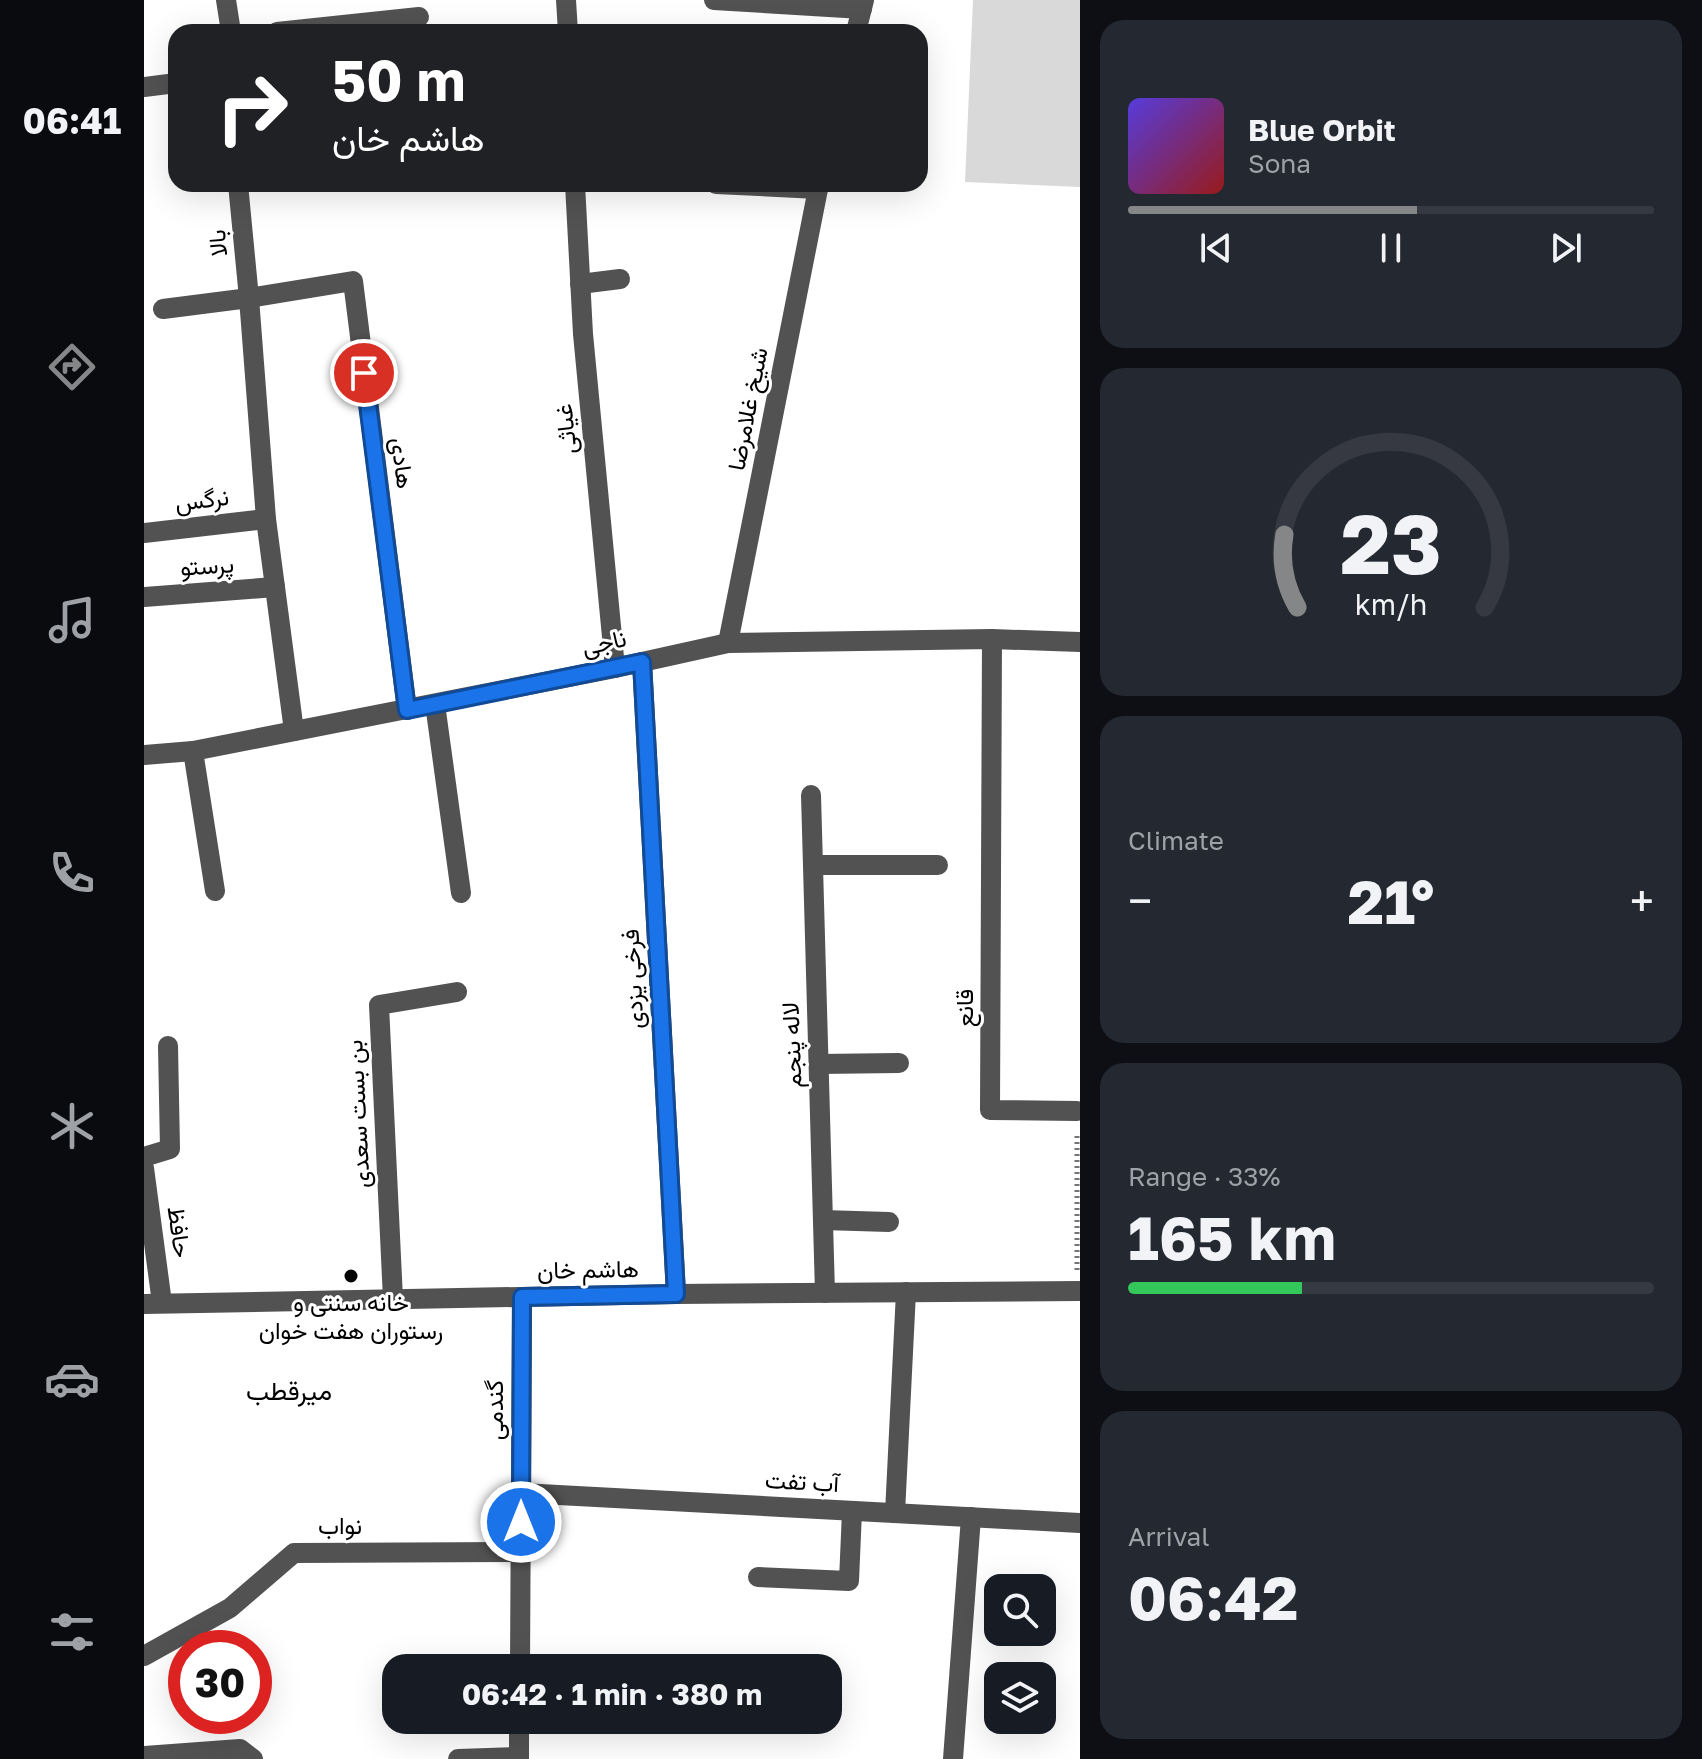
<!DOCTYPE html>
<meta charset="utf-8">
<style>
:root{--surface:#171b24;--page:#242831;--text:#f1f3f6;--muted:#9ea1a6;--line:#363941;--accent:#858687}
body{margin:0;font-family:"Golos Text",Vazirmatn,sans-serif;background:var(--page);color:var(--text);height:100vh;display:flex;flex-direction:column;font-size:30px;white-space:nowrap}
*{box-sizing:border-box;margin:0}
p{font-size:26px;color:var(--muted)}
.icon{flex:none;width:44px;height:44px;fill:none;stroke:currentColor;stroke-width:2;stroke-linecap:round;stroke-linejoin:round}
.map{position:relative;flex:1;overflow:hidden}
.side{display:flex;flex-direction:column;gap:20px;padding:20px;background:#0d0f14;width:622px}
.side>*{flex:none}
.hud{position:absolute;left:24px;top:24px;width:760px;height:168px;border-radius:24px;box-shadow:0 8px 32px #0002;background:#202124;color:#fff;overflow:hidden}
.tools{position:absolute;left:840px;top:1574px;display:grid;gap:16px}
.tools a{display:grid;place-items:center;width:72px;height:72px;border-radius:16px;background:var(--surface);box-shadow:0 8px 32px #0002;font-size:40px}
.speed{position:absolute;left:24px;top:1630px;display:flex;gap:16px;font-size:40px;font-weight:700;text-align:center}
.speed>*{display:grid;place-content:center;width:104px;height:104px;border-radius:50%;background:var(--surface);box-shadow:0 8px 32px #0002;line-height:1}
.speed .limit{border:12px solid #d22;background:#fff;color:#111}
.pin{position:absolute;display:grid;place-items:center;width:68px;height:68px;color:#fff;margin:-34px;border:4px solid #fff;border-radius:50%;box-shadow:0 2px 8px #0007}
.me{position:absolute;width:88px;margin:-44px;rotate:0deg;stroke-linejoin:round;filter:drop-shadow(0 0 6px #0008)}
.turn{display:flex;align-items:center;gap:28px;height:168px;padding:0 32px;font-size:36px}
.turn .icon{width:104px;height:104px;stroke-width:2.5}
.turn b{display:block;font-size:56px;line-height:68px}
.big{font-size:60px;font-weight:700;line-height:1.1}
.side .widget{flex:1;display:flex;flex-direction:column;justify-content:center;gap:12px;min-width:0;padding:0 28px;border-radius:24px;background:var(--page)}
.side .dial{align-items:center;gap:0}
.dial svg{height:208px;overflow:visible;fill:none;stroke:var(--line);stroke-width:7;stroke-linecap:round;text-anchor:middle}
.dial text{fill:var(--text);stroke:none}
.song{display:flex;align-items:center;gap:24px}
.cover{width:96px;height:96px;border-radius:12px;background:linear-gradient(135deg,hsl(250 70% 55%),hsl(0 70% 35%))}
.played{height:8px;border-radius:4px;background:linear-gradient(90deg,var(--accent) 55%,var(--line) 55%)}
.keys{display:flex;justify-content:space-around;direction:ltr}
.heat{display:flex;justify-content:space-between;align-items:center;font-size:44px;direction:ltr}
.charge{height:12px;border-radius:6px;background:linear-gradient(90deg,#34c759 33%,var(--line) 0)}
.trip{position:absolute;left:238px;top:1654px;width:460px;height:80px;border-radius:24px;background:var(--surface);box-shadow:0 8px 32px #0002;font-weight:700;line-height:80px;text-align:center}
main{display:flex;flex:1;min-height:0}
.dock{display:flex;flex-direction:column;width:144px;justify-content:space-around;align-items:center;background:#090b0e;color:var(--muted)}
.dock .icon{width:56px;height:56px}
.dock .current{color:var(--accent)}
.dock b{font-size:36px;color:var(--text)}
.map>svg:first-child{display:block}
.green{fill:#d9d9d9}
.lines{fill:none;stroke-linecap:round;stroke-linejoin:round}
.path{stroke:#747474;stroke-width:5;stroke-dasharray:2 4;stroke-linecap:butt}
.minor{stroke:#525252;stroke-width:20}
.route-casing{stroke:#114b97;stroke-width:20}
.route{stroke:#1a73e8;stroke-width:14}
.poi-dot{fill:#000;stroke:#fff;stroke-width:3}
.labels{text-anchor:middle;stroke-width:6;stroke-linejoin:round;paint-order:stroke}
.street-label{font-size:24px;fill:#000;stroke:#fff}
.poi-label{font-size:24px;fill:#000;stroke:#fff}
.neighbourhood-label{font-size:26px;fill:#000;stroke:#fff}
</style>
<main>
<nav class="dock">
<b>06:41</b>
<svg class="icon current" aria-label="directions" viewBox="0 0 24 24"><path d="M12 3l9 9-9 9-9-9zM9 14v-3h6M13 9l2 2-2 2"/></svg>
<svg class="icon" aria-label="music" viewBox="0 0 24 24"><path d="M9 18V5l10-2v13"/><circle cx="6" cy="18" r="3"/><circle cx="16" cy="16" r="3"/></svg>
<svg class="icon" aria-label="phone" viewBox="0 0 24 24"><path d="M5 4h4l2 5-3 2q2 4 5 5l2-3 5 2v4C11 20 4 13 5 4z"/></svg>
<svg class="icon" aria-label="climate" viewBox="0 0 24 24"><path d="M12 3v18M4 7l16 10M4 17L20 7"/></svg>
<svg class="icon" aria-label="car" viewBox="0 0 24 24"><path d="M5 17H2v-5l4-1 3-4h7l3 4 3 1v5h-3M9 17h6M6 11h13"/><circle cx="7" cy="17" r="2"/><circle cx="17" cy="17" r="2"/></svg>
<svg class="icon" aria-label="filters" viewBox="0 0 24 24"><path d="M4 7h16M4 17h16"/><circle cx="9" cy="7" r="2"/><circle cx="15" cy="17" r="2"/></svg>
</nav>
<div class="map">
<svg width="936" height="1759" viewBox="0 0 936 1759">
<rect width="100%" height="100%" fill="#fff"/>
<!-- green -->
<path class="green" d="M829,0h107v187l-115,-5z"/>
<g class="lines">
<!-- path -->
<path class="path" d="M933,1270v-138"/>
<!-- minor -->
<g class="minor">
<path d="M82,0l5,32"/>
<path d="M422,0l2,32"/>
<path d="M570,0l148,9"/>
<path d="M133,32l142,-15"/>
<path d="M712,32l8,-32"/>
<path d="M0,87l32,-4"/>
<path d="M94,184l11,114 104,-17 54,429"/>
<path d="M431,184l8,150 32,334"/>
<path d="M572,184l102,5"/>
<path d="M436,284l40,-5"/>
<path d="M19,309l86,-11 17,221 28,212"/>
<path d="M0,533l122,-14"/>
<path d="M0,597l131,-10"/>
<path d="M848,639l-2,471 87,1"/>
<path d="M584,643l91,-459"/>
<path d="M498,662l34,632"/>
<path d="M291,704l26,189"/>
<path d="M49,751l22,140"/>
<path d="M0,755l49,-4 422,-83 113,-25 264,-4 88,3"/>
<path d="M667,795l14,498"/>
<path d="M669,865h125"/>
<path d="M675,1064l80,-1"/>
<path d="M0,1157l26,-8 -2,-103"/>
<path d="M0,1168l18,135"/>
<path d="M679,1220l66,2"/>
<path d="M249,1299l-14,-294 78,-13"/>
<path d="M0,1304l532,-10 404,-3"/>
<path d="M377,1493l559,30"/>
<path d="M751,1513l11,-221"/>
<path d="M614,1577l91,4 3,-70"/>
<path d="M0,1656l86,-48 64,-55 227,-1"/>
<path d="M376,1668l2,-371"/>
<path d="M0,1756l96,-7 13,10"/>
<path d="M314,1759l61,-2"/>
<path d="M375,1759v-39"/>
<path d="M809,1759l18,-242"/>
</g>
</g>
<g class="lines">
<!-- route casing -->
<g class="route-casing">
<path id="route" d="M220,373l43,337 235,-48 34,632 -154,3 -1,225"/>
</g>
<!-- route -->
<use href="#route" class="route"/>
</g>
<!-- markers -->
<circle class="poi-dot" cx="207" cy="1276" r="8"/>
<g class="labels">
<!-- street labels -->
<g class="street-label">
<text transform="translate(74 243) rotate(-95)" y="8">بالا</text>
<text transform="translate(604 409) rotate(-79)" y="8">شیخ غلامرضا</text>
<text transform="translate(422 429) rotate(-96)" y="8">غیاثی</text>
<text transform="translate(258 463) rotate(83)" y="8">هادی</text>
<text transform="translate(58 500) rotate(-7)" y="8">نرگس</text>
<text transform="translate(63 566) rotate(-4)" y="8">پرستو</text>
<text transform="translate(460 643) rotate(-13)" y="8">ناجی</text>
<text transform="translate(489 979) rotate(-93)" y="8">فرخی یزدی</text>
<text transform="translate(821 1008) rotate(-90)" y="8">قانع</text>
<text transform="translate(648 1045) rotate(-92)" y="8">لاله پنجم</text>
<text transform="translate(214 1114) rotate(-93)" y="8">بن بست سعدی</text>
<text transform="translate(35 1232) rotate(82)" y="8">حافظ</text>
<text transform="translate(444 1270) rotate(-1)" y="8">هاشم خان</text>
<text transform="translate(351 1410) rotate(-90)" y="8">گندمی</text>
<text transform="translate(658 1482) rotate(3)" y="8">آب تفت</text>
<text x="196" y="1534">نواب</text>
</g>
<!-- poi labels -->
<g class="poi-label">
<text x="207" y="1311">خانه سنتی و<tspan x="207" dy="28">رستوران هفت خوان</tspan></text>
</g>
<!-- neighbourhood labels -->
<g class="neighbourhood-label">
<text x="145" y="1400">میرقطب</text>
</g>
</g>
</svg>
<div class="tools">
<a><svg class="icon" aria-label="search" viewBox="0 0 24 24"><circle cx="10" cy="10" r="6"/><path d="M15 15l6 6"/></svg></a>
<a><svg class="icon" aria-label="layers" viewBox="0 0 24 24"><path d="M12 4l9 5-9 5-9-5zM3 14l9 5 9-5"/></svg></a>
</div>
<div class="speed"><div class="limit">30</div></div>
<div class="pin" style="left:220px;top:373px;background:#d93025"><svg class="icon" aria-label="arrive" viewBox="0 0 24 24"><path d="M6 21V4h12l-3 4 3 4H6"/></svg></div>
<svg class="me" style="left:377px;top:1522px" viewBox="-20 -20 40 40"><circle r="17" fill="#1a73e8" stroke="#fff" stroke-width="3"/><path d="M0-11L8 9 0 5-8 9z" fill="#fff"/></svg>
<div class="trip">06:42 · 1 min · 380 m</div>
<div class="hud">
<div class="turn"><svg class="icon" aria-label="right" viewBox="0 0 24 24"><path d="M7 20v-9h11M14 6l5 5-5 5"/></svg><div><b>50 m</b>هاشم خان</div></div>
</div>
</div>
<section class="side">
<div class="widget">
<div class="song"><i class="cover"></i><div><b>Blue Orbit</b><p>Sona</p></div></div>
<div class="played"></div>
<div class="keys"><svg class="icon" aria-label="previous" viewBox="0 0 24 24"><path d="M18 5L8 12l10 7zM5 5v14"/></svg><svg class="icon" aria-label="pause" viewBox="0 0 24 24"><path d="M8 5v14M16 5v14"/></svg><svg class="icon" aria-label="next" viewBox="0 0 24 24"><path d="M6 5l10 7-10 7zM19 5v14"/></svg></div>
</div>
<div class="widget dial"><svg viewBox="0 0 100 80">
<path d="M14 69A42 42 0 1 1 86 69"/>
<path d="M14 69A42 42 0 0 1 9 41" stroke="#858687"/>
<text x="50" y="56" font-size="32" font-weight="700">23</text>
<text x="50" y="72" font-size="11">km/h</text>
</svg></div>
<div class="widget"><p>Climate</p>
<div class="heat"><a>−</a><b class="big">21°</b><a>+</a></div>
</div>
<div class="widget"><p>Range · 33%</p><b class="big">165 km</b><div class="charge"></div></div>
<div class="widget"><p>Arrival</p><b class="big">06:42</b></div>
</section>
</main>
